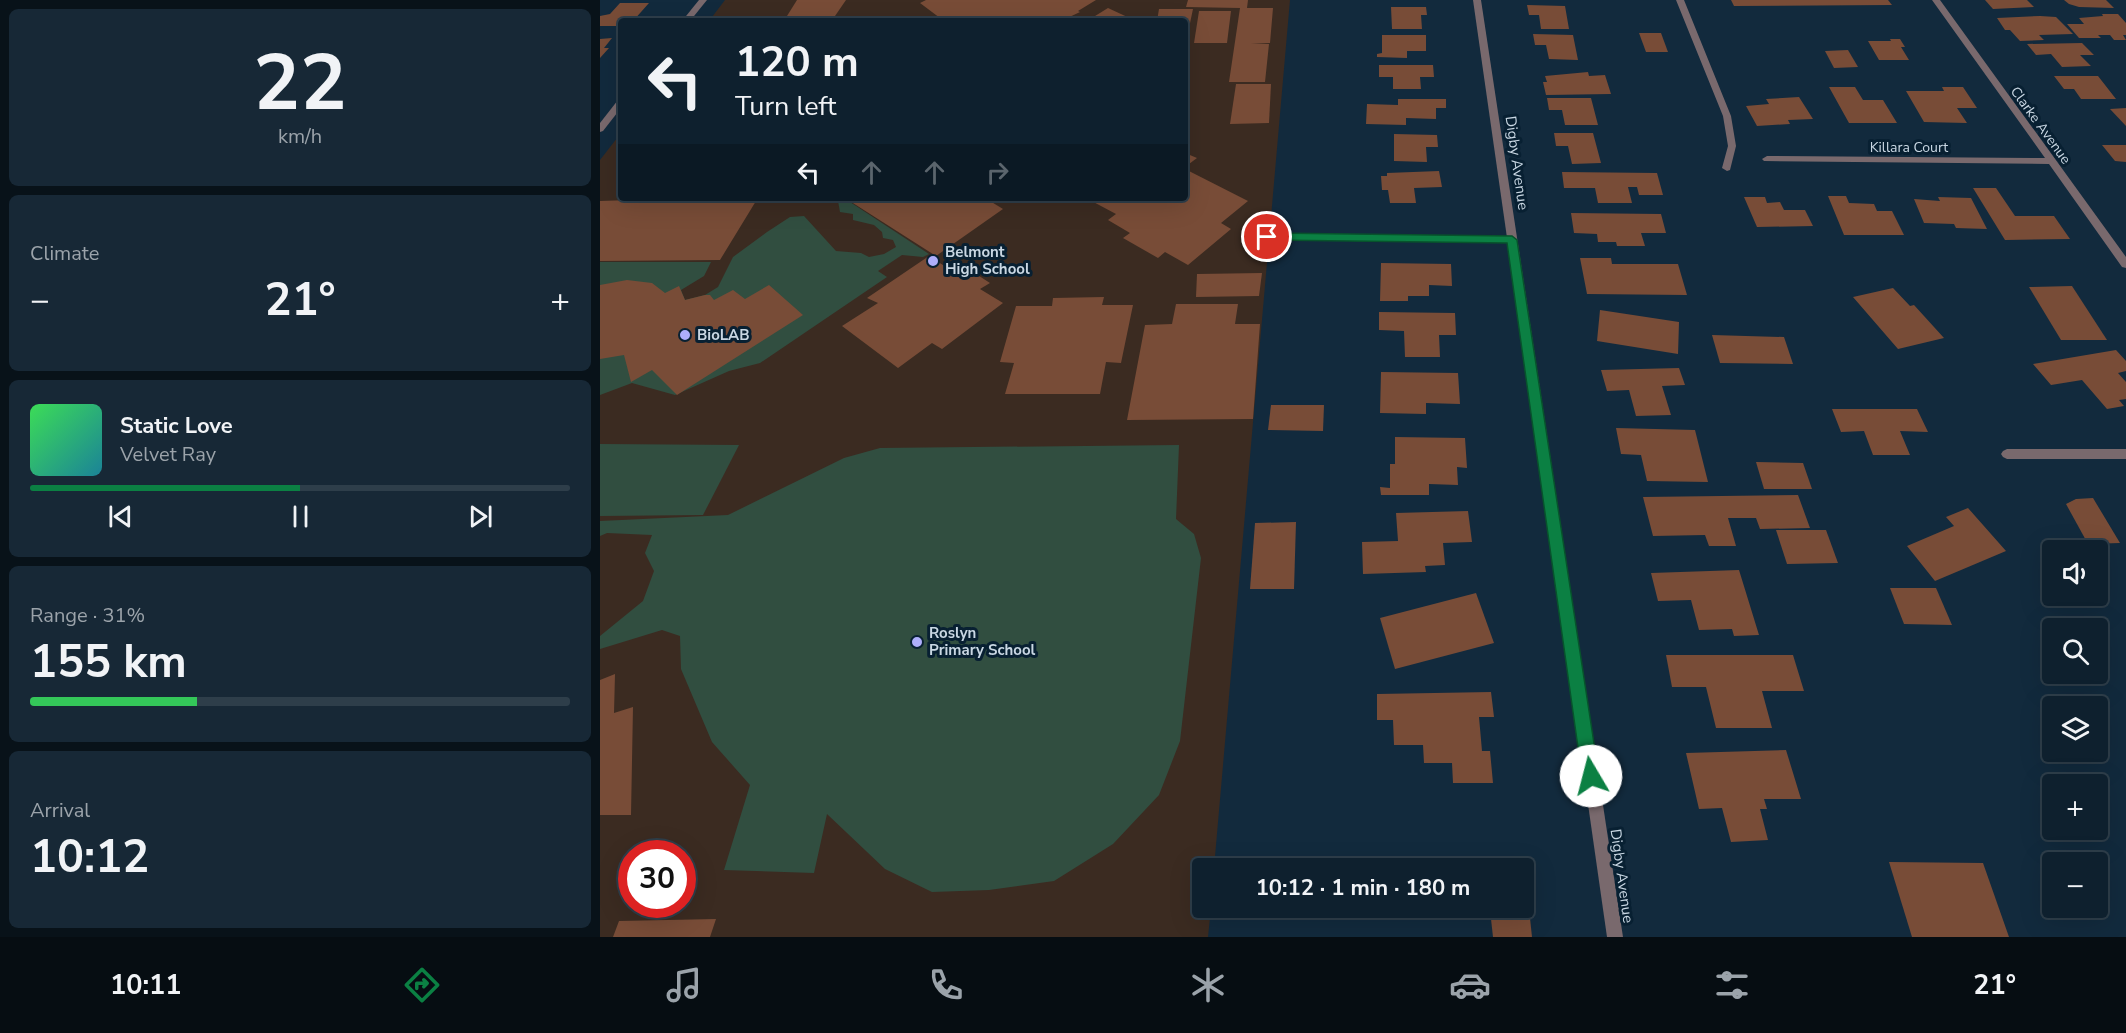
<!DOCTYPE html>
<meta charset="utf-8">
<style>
:root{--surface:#0e202e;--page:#172836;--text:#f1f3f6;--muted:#9ba3aa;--line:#2e3e4a;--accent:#0b8043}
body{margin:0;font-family:"Nunito Sans",sans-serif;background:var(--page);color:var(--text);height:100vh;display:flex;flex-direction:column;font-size:22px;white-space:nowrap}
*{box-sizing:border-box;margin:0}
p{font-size:20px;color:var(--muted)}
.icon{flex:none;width:33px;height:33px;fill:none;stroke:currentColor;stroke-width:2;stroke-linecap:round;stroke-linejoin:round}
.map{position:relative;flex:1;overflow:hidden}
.sheet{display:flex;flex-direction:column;gap:9px;padding:9px;background:#081219;width:600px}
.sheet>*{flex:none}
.top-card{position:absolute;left:18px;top:18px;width:570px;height:183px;border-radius:6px;box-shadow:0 6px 24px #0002,0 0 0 2px var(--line);background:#0e202e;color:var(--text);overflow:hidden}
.buttons{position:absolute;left:1442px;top:540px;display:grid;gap:12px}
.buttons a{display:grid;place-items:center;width:66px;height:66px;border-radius:6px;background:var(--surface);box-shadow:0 6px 24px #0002,0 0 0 2px var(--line);font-size:30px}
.speed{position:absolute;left:18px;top:840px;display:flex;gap:12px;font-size:30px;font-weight:700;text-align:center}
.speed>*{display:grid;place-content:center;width:78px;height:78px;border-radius:50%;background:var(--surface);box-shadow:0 6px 24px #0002,0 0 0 2px var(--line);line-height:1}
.speed .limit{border:9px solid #d22;background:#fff;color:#111}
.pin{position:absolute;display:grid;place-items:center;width:51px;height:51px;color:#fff;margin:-26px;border:3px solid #fff;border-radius:50%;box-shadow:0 2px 6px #0007}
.me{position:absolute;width:66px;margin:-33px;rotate:352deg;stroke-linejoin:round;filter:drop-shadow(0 0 4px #0008)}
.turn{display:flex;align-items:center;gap:21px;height:126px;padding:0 18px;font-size:27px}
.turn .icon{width:78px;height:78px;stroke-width:2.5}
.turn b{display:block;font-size:42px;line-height:51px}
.lanes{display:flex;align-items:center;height:57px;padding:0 18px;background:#0003;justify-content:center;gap:30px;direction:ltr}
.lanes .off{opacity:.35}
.big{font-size:45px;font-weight:700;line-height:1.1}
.sheet .widget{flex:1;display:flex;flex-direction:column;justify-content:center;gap:9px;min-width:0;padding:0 21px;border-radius:9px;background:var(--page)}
.sheet .dial{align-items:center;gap:0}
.dial b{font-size:78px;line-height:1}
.song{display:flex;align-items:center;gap:18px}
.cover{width:72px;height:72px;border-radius:9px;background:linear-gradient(135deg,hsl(130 70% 55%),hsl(190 70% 35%))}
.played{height:6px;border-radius:3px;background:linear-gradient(90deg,var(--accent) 50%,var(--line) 50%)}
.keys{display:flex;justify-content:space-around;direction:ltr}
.heat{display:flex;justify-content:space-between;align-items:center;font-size:33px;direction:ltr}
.charge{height:9px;border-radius:4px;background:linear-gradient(90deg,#34c759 31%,var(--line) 0)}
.trip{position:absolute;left:592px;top:858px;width:342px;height:60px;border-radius:6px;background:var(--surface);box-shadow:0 6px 24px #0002,0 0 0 2px var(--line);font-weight:700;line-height:60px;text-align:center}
.menu{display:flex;height:96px;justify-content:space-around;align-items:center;background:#060d12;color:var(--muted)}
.menu .icon{width:42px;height:42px}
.menu .active{color:var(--accent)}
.menu b{font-size:27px;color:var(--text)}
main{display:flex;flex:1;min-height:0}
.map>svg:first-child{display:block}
.education{fill:#3b2b21;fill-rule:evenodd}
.green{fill:#314e40}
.building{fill:#784c37}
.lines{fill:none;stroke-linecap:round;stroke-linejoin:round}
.service{fill:#79696d;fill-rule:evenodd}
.minor{fill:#79696d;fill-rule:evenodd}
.route{fill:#0b8043;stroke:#07532c;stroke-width:1.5}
.poi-dot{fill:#aeaefb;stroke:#082032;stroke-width:2}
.labels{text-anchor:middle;stroke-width:6;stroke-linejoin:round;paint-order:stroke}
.far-street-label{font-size:14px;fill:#c9d7e3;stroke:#082032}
.street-label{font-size:15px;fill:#c9d7e3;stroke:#082032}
.poi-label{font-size:15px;font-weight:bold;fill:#c9d7e3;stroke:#082032;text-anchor:start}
</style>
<main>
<section class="sheet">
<div class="widget dial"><b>22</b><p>km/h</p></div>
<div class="widget"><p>Climate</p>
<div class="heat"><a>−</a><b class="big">21°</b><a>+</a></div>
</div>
<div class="widget">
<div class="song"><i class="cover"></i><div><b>Static Love</b><p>Velvet Ray</p></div></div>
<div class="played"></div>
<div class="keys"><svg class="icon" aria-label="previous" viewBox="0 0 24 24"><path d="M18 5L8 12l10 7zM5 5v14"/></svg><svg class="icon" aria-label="pause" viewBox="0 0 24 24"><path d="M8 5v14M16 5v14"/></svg><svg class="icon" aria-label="next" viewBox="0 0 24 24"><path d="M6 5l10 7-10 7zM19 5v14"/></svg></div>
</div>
<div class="widget"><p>Range · 31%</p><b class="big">155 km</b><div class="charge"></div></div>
<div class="widget"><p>Arrival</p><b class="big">10:12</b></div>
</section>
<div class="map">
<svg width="1526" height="937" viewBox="0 0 1526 937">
<rect width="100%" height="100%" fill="#122a3d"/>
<!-- education -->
<path class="education" d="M125,0h565l-76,868h-11v40h8l-3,29h-608v-777l21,-27v65h564v-177h-476zM32,854h50v50h-50z"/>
<!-- green -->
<g class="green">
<path d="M231,198h13l85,56 -6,3 -21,-2 -24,16 9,6 -127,86 -31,8 -54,24 -43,-12 -32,12v-133h111l-7,14 -23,14 4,10 20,-5 13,-8 15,-30 34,-25 23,-15 14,-1 32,35 25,2 8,4 15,-3 12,-7 -3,-7 -10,-2 -1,-6 -8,-7 -21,-5v-6l-13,-2 -2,-11z"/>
<path d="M0,444l139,1 -36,70 -103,1z"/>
<path d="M579,445l-3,74 18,15 7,24 -21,183 -21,54 -46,49 -59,37 -65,9 -57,2 -47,-23 -58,-55 -13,59 -90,-3 26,-85 -38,-43 -31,-73 -1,-33 -18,-6 -62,19v-13l43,-35 11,-30 -9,-18 7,-18 -45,-2 -7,3v-15l128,-6 116,-57 36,-10z"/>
</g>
<!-- building -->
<g class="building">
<path d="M197,0h49l-11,16h-48z"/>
<path d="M326,0h170l-18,11 2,1 -19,9h-117l-24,-18z"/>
<path d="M588,0h60l-1,8h26l-3,35h-19l18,1 -4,38h-36l11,-74 -54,-1z"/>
<path d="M1131,0h157l4,5 -158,1z"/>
<path d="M1385,0h42l7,7 -41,2z"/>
<path d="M1464,0h42l8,8 -35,-1 -10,-3z"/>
<path d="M20,3h29l-16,18h-12v5h-21v-10l10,-2z"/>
<path d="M927,5l38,1 4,23h-28l-2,-14h-10z"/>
<path d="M791,7h35l1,8h-6l1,14h-30z"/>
<path d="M508,8l28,13h-49z"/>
<path d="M559,9h34l-7,33 -1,-21h-28z"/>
<path d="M599,11h32l-4,32h-33z"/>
<path d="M1502,14h16l8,9v12h-3l3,5h-12l-4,-5h-12l3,3h-22l-12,-14h17l-5,-6 24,-2z"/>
<path d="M1440,16l16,1 17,17 -34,1 5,5 -24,1 -10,-11h-5l-8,-12z"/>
<path d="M1039,33h22l7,19h-22z"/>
<path d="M933,34l40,1 5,25 -29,-1 -3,-14h-11z"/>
<path d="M782,35h44v16h-19v7l-30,-1v-3l5,-1z"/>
<path d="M12,38l-8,10h5l-9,10v-19z"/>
<path d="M1290,39h10l5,8h-4l8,13h-30l-11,-19h23z"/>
<path d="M1482,43l12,12h-14l11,11 -29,1 -11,-13 -15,1 -9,-11z"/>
<path d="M1248,50l10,17 -24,1 -9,-17z"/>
<path d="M779,65h54l1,12h-14l1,12h-28v-12h-14z"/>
<path d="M988,72l1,4 16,-1 6,19 -65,1 -3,-13h4l-2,-6z"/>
<path d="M1454,76h44l18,23h-35l-7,-10h-10z"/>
<path d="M636,84h35l-2,39 -39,1z"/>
<path d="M1229,87h26l8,13h20l14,23h-48z"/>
<path d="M1342,87h21l14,21h-20l10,15 -43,-1 -18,-31h38z"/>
<path d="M1199,97l14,22 -25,1 2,4 -33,2 -11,-20 23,-2 -3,-5z"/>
<path d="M947,98h44l7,27h-33l-3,-15h-13z"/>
<path d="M798,99h48v9h-10v11l-30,-1v7l-40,-1 1,-20 31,1z"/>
<path d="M1526,108v18l-16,-17z"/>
<path d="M954,133h39l8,30 -29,1 -4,-18h-12z"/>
<path d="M794,134l43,1 1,12h-12l1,15 -33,-1z"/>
<path d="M1502,145h24v17l-11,-1z"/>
<path d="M585,153l12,5 -12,9z"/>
<path d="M585,169l63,32 -27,22 10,6 -43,36 -23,-13 -7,6 -35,-20 7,-5 -22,-13 8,-6 -30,-16h99z"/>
<path d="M839,171l3,16 -28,1 2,15h-26l-2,-13h-6l-1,-14h6v-3z"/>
<path d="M962,172l95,1 6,22h-24l-2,-8h-9l4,16h-34l-3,-15h-31z"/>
<path d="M1373,188h23l19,28h39l16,23 -65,1z"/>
<path d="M1228,196h18l3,7 25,1 3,7h15l12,24h-60z"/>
<path d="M1144,197h21l2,6 13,-1 4,8h21l8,16 -56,1z"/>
<path d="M1338,197l33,1 16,31 -31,-1 -2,-4 -30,-1 -10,-24 26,2z"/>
<path d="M245,198h140l18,11 -67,47z"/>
<path d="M30,200l-1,3 127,-2 -36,59 -120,1v-60z"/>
<path d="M971,213l90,1 5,19h-25l4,13h-28l-1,-4h-18l-1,-8 -23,-1z"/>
<path d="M329,256l20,13 10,-6 31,20 -10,6 23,14 -61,46 -10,-6 -34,25 -56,-42 36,-23 -11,-5z"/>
<path d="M980,258h31l1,6h66l9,31 -100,-1z"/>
<path d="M781,263l70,1 1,22 -23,-1v11h-21v5h-28z"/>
<path d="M662,273l-3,23 -63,1 1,-23z"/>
<path d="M27,280l25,3 13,10 14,-7 6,14 20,-5h5l4,5 19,-10 12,9 24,-14 34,30 -126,80 -25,-25 -21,12 -7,-27 -24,4v-74z"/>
<path d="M1472,286l35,54h-46l-32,-53z"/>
<path d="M1293,288l17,18 4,-1 30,33 -46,11 -45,-52z"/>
<path d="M504,297l-2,8h31l-12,58 -15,-1 -6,32h-95l9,-31 -14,-1 16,-56h36l1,-8z"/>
<path d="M576,304h62l-3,20h25l-7,95 -126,1 18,-95 27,-1z"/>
<path d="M1000,310l79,12 -1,32 -81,-13z"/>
<path d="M779,312l76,1 1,22h-17l1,22h-35l-1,-26 -25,-1z"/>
<path d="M1112,335l72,2 9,27 -73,-1z"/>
<path d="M1516,350l10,11v10l-8,2 8,9v17l-7,1 5,6 -17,3 -25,-29 -31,5 -18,-21z"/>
<path d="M1079,368l6,17 -23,1 9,29 -35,1 -7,-26 -22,1 -6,-21z"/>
<path d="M781,372l77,1 2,31 -34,-1v11l-46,-1z"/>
<path d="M671,405h53l-1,26 -55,-1z"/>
<path d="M1232,409h85l11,23 -28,-1 10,24h-37l-9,-24 -23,1z"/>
<path d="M1016,428l79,2 13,52 -61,-1 -6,-26 -20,-1z"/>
<path d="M795,437l70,1 2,30 -10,-1 1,18 -29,-1v11h-48l-1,-8 10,1v-24h5z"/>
<path d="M1156,462l47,1 9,26h-48z"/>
<path d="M1198,495l12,33 -50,1 -4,-11h-28l8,28h-27l-4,-11 -52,1 -10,-39z"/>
<path d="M1493,498l27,45 -32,1 -22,-40 10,-5z"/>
<path d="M1368,508l38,43 -71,30 -28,-35 47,-20 -8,-9z"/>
<path d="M868,511l4,31 -29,1 2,22 -20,1 1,6 -63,2 -1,-32 36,-1 -2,-28z"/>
<path d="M696,522l-2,67h-44l5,-66z"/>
<path d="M1176,530h50l12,33 -51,1z"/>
<path d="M1139,570l20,65 -25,1 -2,-7 -33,1 -8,-30 -33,1 -7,-28z"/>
<path d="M1290,588h46l16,37 -48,-1z"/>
<path d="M876,593l18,50 -99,26 -15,-51z"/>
<path d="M1066,655h127l11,36h-42l10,37h-56l-10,-41h-34z"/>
<path d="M15,674l-1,39 19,-6 -2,108h-31v-135z"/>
<path d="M891,692l3,25h-15l3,34h8l3,32h-40l-1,-20h-28l-1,-18h-29l-1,-25h-16v-26z"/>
<path d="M1186,750l15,49h-37l3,10h-7l8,31 -37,2 -9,-34 -23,1 -13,-56z"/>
<path d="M1289,862l94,1 26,74h-97z"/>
<path d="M930,918l2,19h-39l-2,-18z"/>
<path d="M116,919l-6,18h-97l6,-16z"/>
</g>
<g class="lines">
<!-- service -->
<g class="service">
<path d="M1076,0h8l47,116 5,30 -6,24 -3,1 -5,-3 6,-22 -5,-30z"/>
<path d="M667,234l245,3 5,3 -5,3 -245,-3 -5,-3z"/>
</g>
<!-- minor -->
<g class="minor">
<path d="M99,0h8l-17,21h-8z"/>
<path d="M873,0h8l142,937h-16z"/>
<path d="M1332,0h8l186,257v11l-4,-1 -73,-103 -285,-3 -2,-2 5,-3 278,2z"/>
<path d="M21,99v9l-18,23 -3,1v-9l18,-23z"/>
<path d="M1407,449h119v10h-119l-4,-2 -2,-3 2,-3z"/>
</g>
</g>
<!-- route -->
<path class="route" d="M667,233l245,3 5,4 82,536 -2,6 -6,3 -6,-3 -3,-6 -75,-533 -240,-3 -6,-3z"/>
<!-- markers -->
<g class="poi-dot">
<circle cx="333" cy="261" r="6"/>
<circle cx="85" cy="335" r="6"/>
<circle cx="317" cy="642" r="6"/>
</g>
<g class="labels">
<!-- far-street labels -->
<g class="far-street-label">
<text transform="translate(1441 125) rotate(54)" y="5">Clarke Avenue</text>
<text x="1309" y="152">Killara Court</text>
</g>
<!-- street labels -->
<g class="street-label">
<text transform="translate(917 163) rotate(82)" y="5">Digby Avenue</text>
<text transform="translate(1022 876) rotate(82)" y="5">Digby Avenue</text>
</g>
<!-- poi labels -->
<g class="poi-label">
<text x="345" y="257">Belmont<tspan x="345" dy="17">High School</tspan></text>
<text x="97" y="340">BioLAB</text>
<text x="329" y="638">Roslyn<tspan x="329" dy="17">Primary School</tspan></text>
</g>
</g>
</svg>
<div class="buttons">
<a><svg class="icon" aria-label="sound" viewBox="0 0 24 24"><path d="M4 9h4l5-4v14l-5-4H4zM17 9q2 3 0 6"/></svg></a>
<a><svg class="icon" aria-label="search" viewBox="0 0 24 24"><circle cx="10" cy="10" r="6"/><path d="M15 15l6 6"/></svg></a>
<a><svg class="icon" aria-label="layers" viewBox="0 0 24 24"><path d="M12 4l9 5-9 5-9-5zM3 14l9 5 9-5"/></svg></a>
<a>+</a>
<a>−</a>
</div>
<div class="speed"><div class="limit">30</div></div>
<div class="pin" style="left:667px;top:237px;background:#d93025"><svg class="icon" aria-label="arrive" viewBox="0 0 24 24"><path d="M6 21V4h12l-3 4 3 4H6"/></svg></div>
<svg class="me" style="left:991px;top:776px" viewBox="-20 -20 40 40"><circle r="19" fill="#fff"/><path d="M0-13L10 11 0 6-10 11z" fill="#0b8043"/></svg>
<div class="trip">10:12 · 1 min · 180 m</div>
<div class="top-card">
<div class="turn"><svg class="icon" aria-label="left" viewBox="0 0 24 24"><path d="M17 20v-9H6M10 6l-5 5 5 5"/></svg><div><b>120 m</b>Turn left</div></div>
<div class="lanes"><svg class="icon" aria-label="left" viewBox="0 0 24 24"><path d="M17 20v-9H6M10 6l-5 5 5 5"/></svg><svg class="icon off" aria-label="ahead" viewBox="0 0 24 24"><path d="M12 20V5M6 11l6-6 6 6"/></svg><svg class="icon off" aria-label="ahead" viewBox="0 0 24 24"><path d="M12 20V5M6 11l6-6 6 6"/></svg><svg class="icon off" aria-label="right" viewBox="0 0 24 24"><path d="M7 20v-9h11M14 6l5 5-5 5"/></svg></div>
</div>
</div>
</main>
<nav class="menu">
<b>10:11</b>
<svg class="icon active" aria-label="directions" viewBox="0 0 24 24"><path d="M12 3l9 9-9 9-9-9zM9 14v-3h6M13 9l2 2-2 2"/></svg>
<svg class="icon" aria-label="music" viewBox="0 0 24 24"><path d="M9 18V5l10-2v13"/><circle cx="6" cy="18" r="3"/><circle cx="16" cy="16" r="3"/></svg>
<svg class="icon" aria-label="phone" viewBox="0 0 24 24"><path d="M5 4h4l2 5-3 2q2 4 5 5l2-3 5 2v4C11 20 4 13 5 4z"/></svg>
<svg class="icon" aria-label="climate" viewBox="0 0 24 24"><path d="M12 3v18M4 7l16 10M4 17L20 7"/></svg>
<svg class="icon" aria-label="car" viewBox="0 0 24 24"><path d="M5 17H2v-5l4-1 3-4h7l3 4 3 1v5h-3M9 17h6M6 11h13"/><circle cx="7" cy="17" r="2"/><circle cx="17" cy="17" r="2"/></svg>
<svg class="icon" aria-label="filters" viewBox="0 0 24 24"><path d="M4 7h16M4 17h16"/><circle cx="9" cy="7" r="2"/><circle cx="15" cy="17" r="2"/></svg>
<b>21°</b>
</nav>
